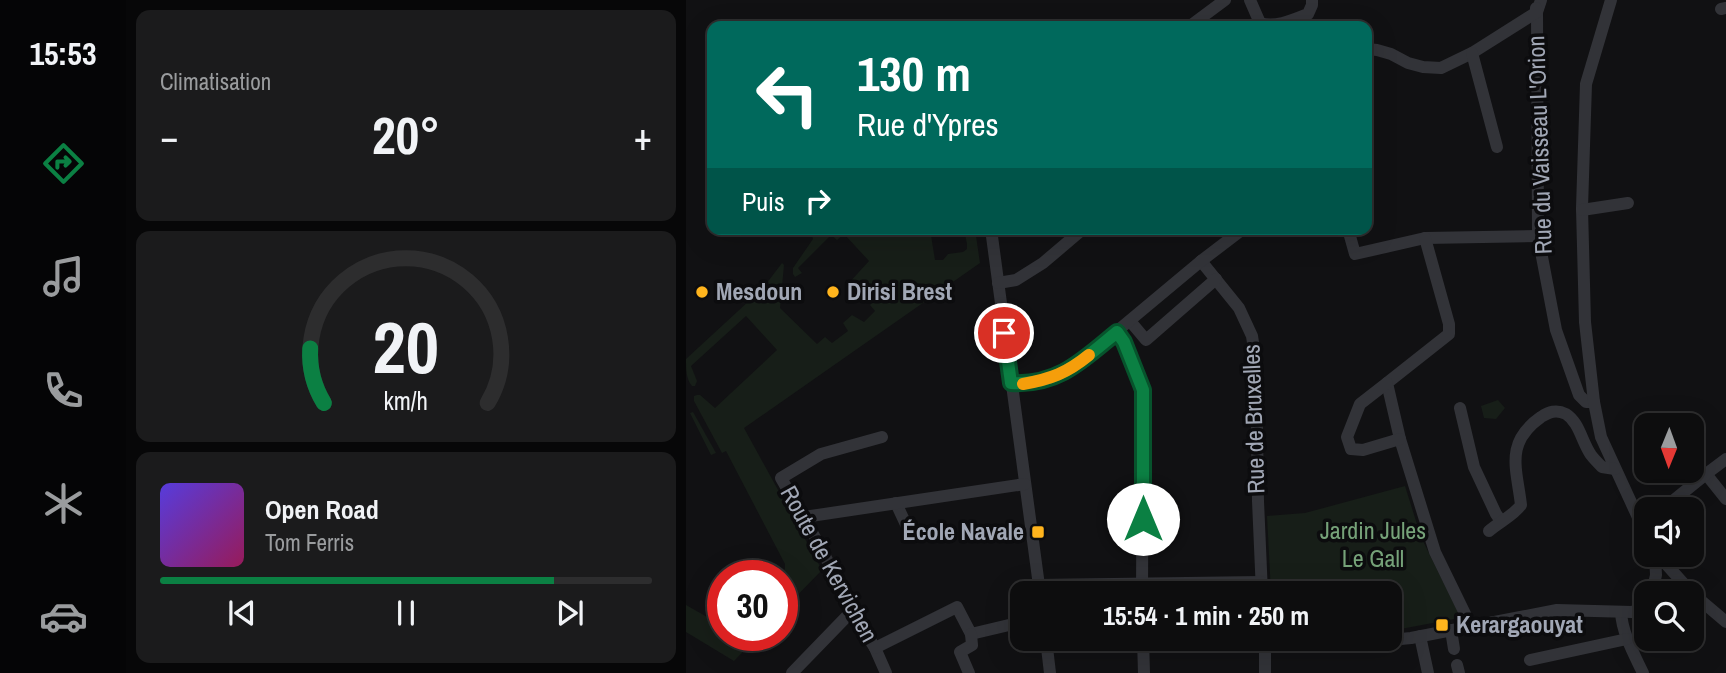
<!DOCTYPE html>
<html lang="fr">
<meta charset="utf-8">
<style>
:root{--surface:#0d0d0e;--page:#1b1b1c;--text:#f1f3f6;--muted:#9a9c9e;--line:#2d2d2e;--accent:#0b8043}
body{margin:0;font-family:"Archivo Narrow",sans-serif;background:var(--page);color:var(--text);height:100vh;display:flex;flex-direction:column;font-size:26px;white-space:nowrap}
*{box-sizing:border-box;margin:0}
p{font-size:23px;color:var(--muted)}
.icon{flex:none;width:38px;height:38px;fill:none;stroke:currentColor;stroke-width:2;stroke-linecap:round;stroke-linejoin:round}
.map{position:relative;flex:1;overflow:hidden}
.sheet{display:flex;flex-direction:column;gap:10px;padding:10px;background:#070708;width:560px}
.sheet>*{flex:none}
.hud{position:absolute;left:21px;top:21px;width:665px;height:214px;border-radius:14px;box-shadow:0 7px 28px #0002,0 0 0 2px var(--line);background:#00695c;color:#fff;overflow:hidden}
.needle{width:46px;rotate:181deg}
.controls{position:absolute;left:948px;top:413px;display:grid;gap:14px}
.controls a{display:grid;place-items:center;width:70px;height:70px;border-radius:14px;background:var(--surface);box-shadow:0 7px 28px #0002,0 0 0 2px var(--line);font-size:35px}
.speed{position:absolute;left:21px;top:560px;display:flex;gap:14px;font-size:35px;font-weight:700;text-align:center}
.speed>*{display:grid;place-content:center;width:91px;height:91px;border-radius:50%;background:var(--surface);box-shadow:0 7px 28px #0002,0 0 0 2px var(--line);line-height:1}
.speed .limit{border:10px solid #d22;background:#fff;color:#111}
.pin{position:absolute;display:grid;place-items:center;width:60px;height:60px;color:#fff;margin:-30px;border:4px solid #fff;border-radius:50%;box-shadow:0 2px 7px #0007}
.me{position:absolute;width:77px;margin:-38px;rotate:0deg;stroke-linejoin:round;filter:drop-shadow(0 0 5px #0008)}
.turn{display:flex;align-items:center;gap:24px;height:147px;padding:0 35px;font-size:32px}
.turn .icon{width:91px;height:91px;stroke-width:2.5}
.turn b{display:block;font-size:49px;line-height:60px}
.then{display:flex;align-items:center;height:66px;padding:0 35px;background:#0003;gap:14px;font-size:26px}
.big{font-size:52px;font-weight:700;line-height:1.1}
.sheet .widget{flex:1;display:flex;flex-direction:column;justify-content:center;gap:10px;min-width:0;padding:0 24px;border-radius:14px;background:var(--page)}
.sheet .dial{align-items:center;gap:0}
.dial svg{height:182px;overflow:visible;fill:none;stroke:var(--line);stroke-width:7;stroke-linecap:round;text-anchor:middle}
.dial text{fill:var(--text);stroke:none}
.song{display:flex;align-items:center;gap:21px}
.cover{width:84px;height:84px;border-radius:10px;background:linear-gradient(135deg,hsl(250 70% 55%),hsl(330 70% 35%))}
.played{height:7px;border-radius:4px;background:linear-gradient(90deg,var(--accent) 80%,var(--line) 80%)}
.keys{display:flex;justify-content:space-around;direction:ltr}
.heat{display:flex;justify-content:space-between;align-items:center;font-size:38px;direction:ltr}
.trip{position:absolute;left:324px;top:581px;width:392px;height:70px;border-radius:14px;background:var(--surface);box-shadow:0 7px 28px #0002,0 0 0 2px var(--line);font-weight:700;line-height:70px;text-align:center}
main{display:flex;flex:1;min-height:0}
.tabs{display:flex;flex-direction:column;width:126px;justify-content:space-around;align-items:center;background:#050506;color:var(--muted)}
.tabs .icon{width:49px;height:49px}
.tabs .current{color:var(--accent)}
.tabs b{font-size:32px;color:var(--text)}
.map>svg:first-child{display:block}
.green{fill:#171e18}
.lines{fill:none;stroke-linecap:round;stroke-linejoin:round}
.minor{stroke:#323338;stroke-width:12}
.route-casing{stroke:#07532c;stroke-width:18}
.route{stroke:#0b8043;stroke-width:12}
.slow{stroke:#f59e0b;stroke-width:12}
.poi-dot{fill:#ffb41d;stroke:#0c0c0e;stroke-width:2.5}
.labels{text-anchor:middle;stroke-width:7;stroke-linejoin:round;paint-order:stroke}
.street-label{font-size:24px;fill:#a1a7b5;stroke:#0c0c0e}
.poi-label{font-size:24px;font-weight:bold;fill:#a1a7b5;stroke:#0c0c0e;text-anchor:start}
.park-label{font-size:24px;fill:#76a279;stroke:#0c0c0e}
</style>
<main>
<nav class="tabs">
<b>15:53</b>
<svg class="icon current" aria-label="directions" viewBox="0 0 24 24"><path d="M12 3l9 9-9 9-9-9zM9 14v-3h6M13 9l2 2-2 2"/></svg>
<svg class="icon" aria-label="music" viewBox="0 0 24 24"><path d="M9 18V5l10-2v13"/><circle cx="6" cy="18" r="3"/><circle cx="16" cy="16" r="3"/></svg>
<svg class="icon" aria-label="phone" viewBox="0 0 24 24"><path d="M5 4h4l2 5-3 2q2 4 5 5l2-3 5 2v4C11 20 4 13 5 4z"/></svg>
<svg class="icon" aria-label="climate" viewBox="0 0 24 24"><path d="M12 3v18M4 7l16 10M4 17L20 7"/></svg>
<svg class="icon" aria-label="car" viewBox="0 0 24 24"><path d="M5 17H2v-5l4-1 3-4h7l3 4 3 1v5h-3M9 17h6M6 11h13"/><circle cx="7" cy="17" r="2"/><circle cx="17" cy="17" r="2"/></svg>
</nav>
<section class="sheet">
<div class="widget"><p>Climatisation</p>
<div class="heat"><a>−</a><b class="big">20°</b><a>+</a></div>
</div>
<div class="widget dial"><svg viewBox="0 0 100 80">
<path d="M14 69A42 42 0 1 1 86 69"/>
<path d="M14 69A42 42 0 0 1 8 45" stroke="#0b8043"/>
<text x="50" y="56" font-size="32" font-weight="700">20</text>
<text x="50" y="72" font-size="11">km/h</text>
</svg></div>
<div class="widget">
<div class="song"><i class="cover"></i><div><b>Open Road</b><p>Tom Ferris</p></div></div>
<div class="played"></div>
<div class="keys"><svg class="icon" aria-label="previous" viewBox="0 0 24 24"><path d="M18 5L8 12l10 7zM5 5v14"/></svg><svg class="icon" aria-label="pause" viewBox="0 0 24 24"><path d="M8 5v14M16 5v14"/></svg><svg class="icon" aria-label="next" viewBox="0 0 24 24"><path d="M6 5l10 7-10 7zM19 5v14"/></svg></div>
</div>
</section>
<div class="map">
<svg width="1040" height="673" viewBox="0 0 1040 673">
<rect width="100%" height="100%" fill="#111113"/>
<!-- green -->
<g class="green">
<path d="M124,229h120l5,31h8l5,-6 15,-2 4,-3v-5l-3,-15h11l5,34 -236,165 78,142 -40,41v-35h-5l8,-7v-5l-59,-113 -4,2 -28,-52v-5l3,-1h3l15,13 62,-58 -31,-34 -55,50 6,15 -2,5h-3c-6,-7 -6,-17 -6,-27l77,-71 19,-25 2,2 -4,43 37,36 8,-7 7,6 16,-12 -5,-8 9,-8 12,7 11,-11 -5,-6 10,-11 -11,-11 -11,11 -10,-10 21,-23 -25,-27 -7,6 -6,-5 -33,33 4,5 -7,4 -2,-3v-6l20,-29z"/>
<path d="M812,400l7,8 -9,11 -12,-1 -3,-12z"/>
<path d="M7,412l23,41 -5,2 -21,-42z"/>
<path d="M719,486l16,51 37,75 -4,7 -64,12v-38h-119l-4,-77 38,-3z"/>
<path d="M0,605l37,21v9h36l-25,26 -48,-29z"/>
</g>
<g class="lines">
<!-- minor -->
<g class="minor">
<path d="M564,0l10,23c15,5 33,-3 48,-9l4,-9v-5"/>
<path d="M855,0l-4,12 1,224 18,94 23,65 7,7h8"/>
<path d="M925,0l-25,84 -4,124 3,114 9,80 7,35 46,100"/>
<path d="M1035,9l5,-1"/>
<path d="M504,26l35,-26"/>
<path d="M681,49l10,1 14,4 17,9 15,4 18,1 31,-15 65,-41 -1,-4"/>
<path d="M786,53l25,94"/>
<path d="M896,210l46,-7"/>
<path d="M305,229l49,364"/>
<path d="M662,229l7,25 70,-16 113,-2"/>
<path d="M739,238l24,86v10l-62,49 13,56 35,113 36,74"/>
<path d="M515,261l38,47 13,28 4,26 2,139 4,92"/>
<path d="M312,283l18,-3 27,-17 40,-34"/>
<path d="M444,321l16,19 70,-61"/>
<path d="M431,332l7,10 19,48 -1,203"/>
<path d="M325,383c23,2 43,-6 63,-16l127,-106 42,-32"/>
<path d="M701,383l-27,21 -13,33 4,12 12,1 37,-11"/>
<path d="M774,408l14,59 22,47 5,7"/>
<path d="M196,437l-61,17 -40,24 41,72 30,61 23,37 11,25"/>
<path d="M1020,474l20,25"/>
<path d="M210,503l13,28"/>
<path d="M977,509l43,-35 20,-15"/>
<path d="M118,517l221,-33"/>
<path d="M803,531c10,-9 24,-15 32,-26 -4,-36 -17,-62 20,-88 8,-5 15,-8 25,-3 13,8 16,28 25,41 3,4 7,8 11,12l13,2"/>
<path d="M972,555l34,38"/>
<path d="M353,585l222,-3"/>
<path d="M966,593l4,-18 -1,-20"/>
<path d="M1006,593l34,29"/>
<path d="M935,612c1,21 13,42 22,61"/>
<path d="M765,630l3,19"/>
<path d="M734,636l8,37"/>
<path d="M360,639l4,34"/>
<path d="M457,639l1,34"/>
<path d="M579,639v34"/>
<path d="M579,646l95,-3 51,-5 146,-28 75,2 15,-5"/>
<path d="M189,648l82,-41 14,27 51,-12"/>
<path d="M844,660l97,-21"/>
<path d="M771,665l2,8"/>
<path d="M106,673l60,-62"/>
<path d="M283,673l-9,-21 12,-7 -1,-11"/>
</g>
</g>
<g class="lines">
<!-- route casing -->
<g class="route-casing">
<path id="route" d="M318,333l7,50c47,3 72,-23 106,-51l7,10 19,48v129"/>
</g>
<!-- route -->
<use href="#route" class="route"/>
<!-- slow -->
<path class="slow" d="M337,384c28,-5 44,-11 66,-29"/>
</g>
<!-- markers -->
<g class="poi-dot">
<circle cx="16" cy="292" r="7"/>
<circle cx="147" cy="292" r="7"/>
<rect x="345" y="525" width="14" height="14" rx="3.5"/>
<rect x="749" y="618" width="14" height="14" rx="3.5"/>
</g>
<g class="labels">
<!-- street labels -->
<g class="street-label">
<text transform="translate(854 145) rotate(-92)" y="8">Rue du Vaisseau L'Orion</text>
<text transform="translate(568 419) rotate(-92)" y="8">Rue de Bruxelles</text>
<text transform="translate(143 564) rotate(61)" y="8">Route de Kervichen</text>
</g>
<!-- poi labels -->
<g class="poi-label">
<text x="30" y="300">Mesdoun</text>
<text x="161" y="300">Dirisi Brest</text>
<text x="338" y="540" text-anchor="end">École Navale</text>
<text x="770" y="633">Kerargaouyat</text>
</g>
<!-- park labels -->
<g class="park-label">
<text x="687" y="539">Jardin Jules<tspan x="687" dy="28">Le Gall</tspan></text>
</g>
</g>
</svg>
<div class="controls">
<a><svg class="needle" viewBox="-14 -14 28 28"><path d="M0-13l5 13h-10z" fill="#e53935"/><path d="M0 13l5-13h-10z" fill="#9a9c9e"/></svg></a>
<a><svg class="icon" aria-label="sound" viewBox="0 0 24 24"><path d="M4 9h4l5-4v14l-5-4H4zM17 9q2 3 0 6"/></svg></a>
<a><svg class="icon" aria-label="search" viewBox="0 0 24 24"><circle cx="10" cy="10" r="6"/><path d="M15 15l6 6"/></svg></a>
</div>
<div class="speed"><div class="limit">30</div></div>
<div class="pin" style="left:318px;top:333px;background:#d93025"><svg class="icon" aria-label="arrive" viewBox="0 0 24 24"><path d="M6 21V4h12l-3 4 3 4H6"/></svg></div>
<svg class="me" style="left:457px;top:519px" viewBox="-20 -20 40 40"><circle r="19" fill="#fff"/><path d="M0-13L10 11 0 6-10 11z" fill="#0b8043"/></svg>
<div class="trip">15:54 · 1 min · 250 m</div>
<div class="hud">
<div class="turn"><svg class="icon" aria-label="left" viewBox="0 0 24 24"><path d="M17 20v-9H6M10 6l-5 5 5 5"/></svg><div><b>130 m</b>Rue d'Ypres</div></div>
<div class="then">Puis<svg class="icon" aria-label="right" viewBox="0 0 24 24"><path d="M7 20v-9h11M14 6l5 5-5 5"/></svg></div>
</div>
</div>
</main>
